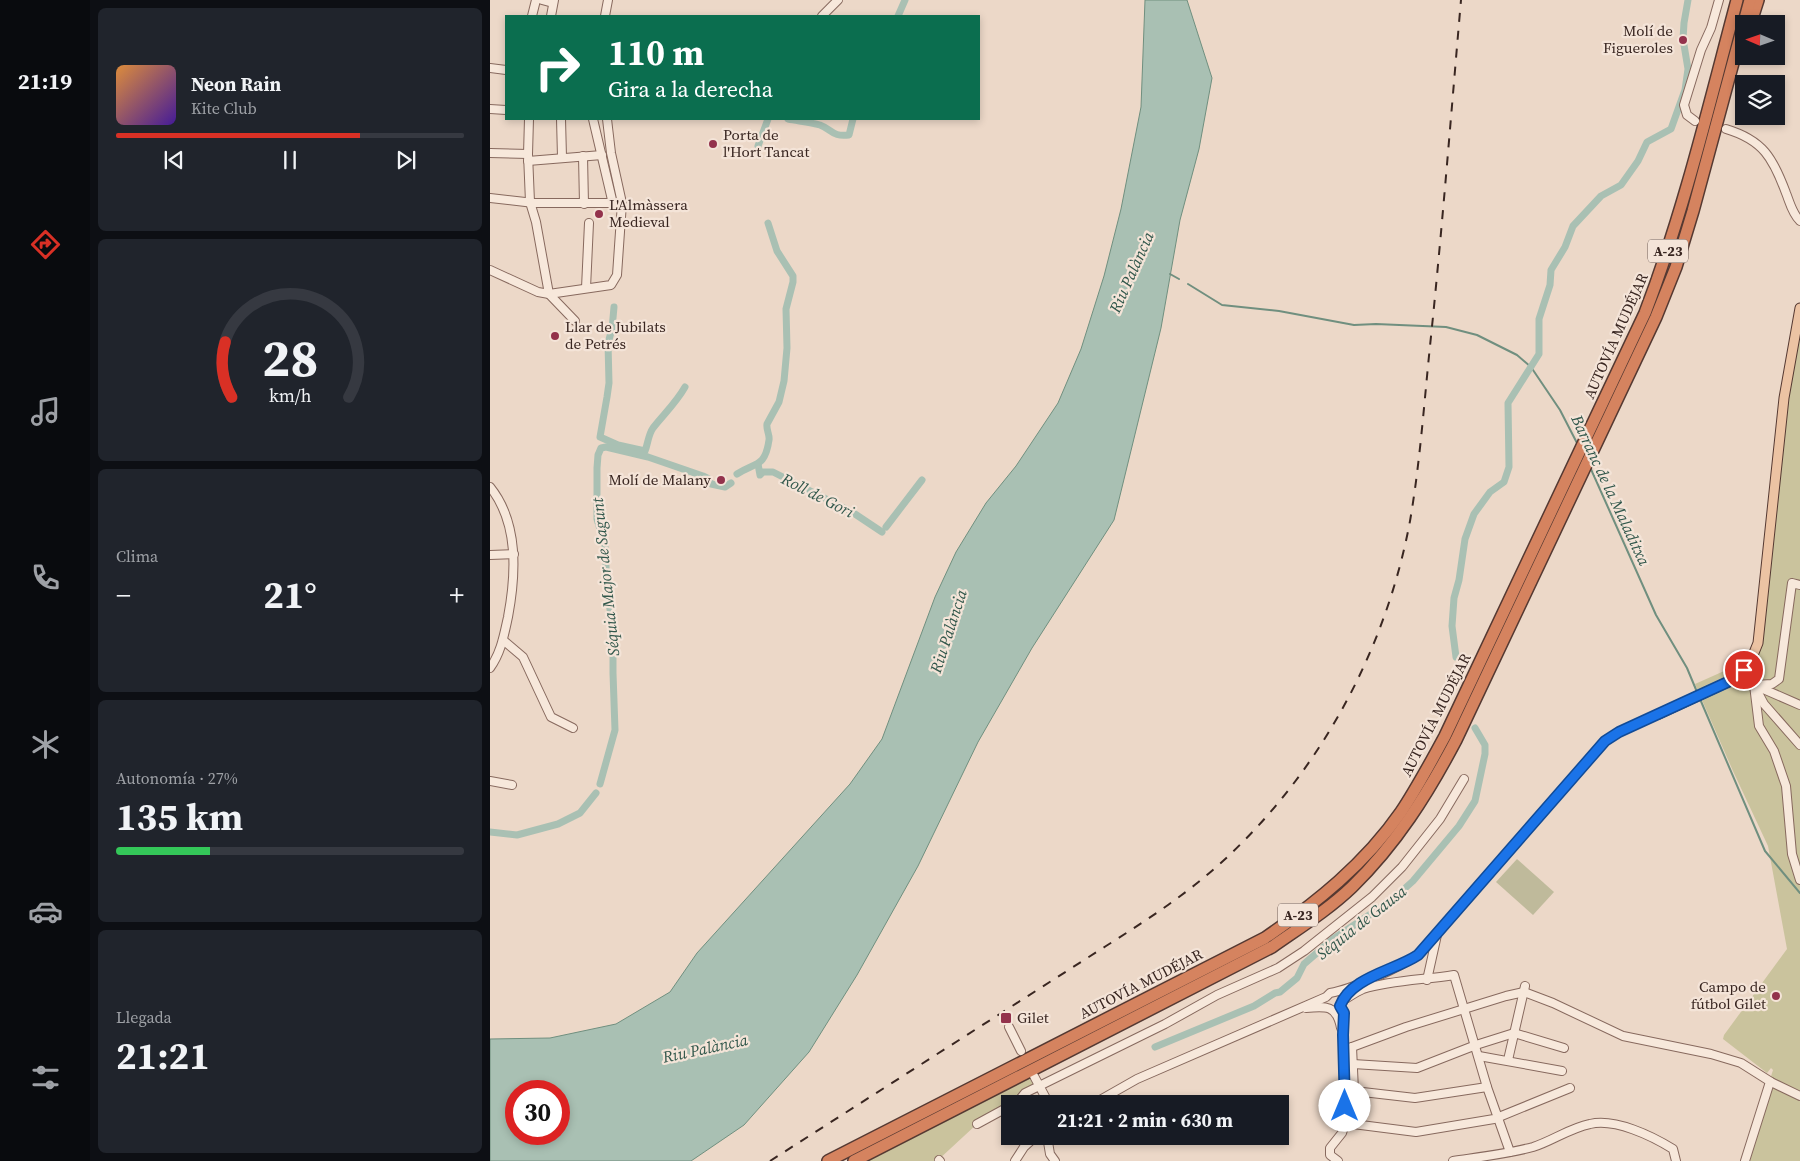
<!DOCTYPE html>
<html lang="es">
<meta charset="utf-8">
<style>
:root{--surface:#171b24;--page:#20242c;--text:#f1f3f6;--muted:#9ea1a6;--line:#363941;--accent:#d93025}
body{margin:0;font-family:"Source Serif 4",serif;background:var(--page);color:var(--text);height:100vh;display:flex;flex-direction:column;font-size:19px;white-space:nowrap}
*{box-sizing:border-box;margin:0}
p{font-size:16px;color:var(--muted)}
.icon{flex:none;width:28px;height:28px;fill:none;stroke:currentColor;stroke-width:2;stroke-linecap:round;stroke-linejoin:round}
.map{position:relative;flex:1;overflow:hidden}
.details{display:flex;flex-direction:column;gap:8px;padding:8px;background:#0d0f14;width:400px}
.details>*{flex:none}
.guide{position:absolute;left:15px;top:15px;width:475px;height:105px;border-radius:0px;box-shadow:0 2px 8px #0003;background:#0b6e4f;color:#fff;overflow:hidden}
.needle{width:32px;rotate:272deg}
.tools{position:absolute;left:1245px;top:15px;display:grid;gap:10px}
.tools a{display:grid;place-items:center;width:50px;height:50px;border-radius:0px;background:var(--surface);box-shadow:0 2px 8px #0003;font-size:25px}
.speed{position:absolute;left:15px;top:1080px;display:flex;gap:10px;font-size:25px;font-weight:700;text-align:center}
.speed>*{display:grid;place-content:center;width:65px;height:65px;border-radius:50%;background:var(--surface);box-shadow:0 2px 8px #0003;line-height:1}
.speed .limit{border:8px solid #d22;background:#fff;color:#111}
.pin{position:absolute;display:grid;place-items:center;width:42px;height:42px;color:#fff;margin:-21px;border:2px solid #fff;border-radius:50%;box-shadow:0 1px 5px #0007}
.me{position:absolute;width:55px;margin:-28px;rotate:0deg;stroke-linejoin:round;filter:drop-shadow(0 0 4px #0008)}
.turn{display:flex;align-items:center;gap:18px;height:105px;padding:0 20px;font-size:22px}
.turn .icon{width:65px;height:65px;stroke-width:2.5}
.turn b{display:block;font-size:35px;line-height:42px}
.big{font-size:38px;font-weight:700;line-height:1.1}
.details .tile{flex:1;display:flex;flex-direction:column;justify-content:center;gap:8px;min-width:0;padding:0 18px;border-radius:8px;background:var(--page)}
.details .dial{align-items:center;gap:0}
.dial svg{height:130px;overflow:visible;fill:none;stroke:var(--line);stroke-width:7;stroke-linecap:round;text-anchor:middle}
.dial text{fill:var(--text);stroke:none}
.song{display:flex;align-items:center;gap:15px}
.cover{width:60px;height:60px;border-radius:8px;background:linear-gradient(135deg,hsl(30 70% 55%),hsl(260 70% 35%))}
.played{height:5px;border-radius:2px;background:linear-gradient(90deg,var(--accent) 70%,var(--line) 70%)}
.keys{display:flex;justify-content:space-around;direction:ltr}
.heat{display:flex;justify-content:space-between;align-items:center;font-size:28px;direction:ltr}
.charge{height:8px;border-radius:4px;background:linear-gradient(90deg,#34c759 27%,var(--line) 0)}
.trip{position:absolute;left:511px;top:1095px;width:288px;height:50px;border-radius:0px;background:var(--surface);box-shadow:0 2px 8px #0003;font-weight:700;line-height:50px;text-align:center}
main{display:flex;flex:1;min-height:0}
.dock{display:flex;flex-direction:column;width:90px;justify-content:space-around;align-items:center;background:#090b0e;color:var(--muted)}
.dock .icon{width:35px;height:35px}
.dock .active{color:var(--accent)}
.dock b{font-size:22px;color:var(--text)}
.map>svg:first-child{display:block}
.green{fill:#cac39d}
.cemetery{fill:#bfba9b}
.water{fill:#a9c0b3;stroke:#708f7f;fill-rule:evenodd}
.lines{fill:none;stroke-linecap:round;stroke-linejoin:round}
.stream{stroke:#708f7f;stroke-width:2}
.canal{stroke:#a9c0b3;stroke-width:7}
.minor-casing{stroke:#87695e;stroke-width:10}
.major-casing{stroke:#553932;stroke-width:11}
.highway-casing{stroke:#553932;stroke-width:14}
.minor{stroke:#f7e8db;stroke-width:8}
.major{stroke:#ecc3a3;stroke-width:9}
.highway{stroke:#d5835f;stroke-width:11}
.rail{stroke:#392621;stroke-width:2;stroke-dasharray:9 9;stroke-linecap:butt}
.route-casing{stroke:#114b97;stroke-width:12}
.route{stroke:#1a73e8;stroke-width:9}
.poi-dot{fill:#93324c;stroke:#f4e4d8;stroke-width:2}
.labels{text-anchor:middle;stroke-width:4.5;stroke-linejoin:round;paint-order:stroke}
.shield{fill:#f4e4d8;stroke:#715f58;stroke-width:1}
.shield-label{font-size:14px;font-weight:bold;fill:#392621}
.poi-label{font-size:15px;fill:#392621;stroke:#f4e4d8;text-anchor:start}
.street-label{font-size:15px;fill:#392621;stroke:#f4e4d8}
.water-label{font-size:16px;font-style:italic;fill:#31574b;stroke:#f4e4d8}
</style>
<main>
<nav class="dock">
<b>21:19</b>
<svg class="icon active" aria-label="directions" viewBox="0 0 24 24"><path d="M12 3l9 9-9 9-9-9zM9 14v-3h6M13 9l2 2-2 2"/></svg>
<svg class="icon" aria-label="music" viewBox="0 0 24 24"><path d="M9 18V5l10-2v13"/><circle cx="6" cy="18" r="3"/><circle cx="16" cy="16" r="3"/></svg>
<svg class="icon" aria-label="phone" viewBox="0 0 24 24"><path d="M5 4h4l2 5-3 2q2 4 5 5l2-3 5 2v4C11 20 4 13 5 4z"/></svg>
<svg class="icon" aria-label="climate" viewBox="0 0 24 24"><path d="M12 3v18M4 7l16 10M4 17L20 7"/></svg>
<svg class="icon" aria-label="car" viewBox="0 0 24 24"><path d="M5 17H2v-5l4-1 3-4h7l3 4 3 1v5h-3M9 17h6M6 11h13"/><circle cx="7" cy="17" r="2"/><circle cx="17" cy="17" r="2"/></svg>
<svg class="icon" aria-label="filters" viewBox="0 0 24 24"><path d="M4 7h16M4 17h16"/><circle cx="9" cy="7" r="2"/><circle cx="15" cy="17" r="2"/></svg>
</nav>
<section class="details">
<div class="tile">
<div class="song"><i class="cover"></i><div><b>Neon Rain</b><p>Kite Club</p></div></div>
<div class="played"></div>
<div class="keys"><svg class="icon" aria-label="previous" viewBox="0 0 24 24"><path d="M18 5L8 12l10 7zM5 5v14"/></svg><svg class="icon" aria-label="pause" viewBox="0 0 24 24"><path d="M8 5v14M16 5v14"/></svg><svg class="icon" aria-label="next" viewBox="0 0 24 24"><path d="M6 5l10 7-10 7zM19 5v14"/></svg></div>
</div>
<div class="tile dial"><svg viewBox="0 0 100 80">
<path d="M14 69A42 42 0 1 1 86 69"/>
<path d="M14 69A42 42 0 0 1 10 35" stroke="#d93025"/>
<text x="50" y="56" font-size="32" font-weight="700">28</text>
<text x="50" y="72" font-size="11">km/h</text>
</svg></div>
<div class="tile"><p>Clima</p>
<div class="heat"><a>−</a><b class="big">21°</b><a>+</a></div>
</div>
<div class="tile"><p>Autonomía · 27%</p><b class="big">135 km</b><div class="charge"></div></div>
<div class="tile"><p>Llegada</p><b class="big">21:21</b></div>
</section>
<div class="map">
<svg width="1310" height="1161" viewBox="0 0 1310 1161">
<rect width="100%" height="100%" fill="#ecd8c8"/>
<!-- green -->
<g class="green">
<path d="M1310,327v834h-50l12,-56 11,-35 -2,-2 -4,5 -44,-34 1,-4 63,-86 -19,-103 -35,-75 -38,-87 56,-25 11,-53 15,-144z"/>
<path d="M544,1076l5,10 -21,17 -41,21 -40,37h-70z"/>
</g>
<!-- cemetery -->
<path class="cemetery" d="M1027,859l37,33 -21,23 -37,-33z"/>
<!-- water -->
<path class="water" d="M655,0h42l25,78 -13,71 -19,71 -19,108 -47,192 -82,128 -54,94 -60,124 -61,109 -48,77 -65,73 -53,36h-201v-122l60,-1 66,-14 54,-32 27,-39 153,-169 32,-45 53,-142 21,-45 30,-49 30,-37 42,-63 23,-54 23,-73 17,-67 20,-102zM26,1091h43v43h-43z"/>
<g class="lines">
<!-- stream -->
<g class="stream">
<path d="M680,274l9,5"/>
<path d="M698,284l34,21 57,6 75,14 22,-1 70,3 31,8 40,20 14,12 29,43 18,35"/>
<path d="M1100,467l66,148 31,53 10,24"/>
<path d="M1210,699l65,152 35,42"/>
</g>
<!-- canal -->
<g class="canal">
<path d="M408,16l7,-16"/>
<path d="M298,119c10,2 22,3 32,6 13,5 12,12 29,10l4,-16"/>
<path d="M268,146l10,-27"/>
<path d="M124,307l-2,22 -4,14 1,40 -2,14 -7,40 18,8 27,6c3,-7 3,-16 8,-23 10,-13 23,-25 32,-41"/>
<path d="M268,464l2,11 3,-3h10l79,40 30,20"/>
<path d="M247,474c18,-12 28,-6 32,-34 1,-5 -3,-10 -2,-16l12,-22 5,-21 3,-33 -1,-39 7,-27v-6l-16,-25 -9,-28"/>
<path d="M396,527l36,-47"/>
<path d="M966,657l-4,-31 2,-28 5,-18 6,-41 9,-25 16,-22 14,-10 5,-15 -1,-64 31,-49v-35l11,-34 1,-15 14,-23 8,-21 28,-30 20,-11 17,-24 9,-19 24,-13 14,-39 3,-21 -5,-30 1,-16 4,-23"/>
<path d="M110,784l15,-54 -2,-57v-43l-6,-42 -2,-42 -8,-27v-51l1,-13 3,-7 5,-1 42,10 55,19 6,3 2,5 14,3 6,-4"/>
<path d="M0,832l27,3 41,-11 22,-11 16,-20"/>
<path d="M665,1047l99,-41 21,-13 5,-1 17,-14 7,-14 29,-25 59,-39 21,-19 46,-55 16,-25 10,-47v-9l-10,-17"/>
</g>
<!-- minor casing -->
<g class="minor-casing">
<g id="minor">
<path d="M52,0l11,3"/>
<path d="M42,16l4,-16"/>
<path d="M61,16l3,-16"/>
<path d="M115,16l3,-16"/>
<path d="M332,16l16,-16"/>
<path d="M0,68l16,2"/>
<path d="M0,109l16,1"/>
<path d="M39,119l-1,35 2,48 6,20 13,72 26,27"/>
<path d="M71,119l1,38"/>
<path d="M103,119l20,85"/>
<path d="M1205,121l-8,-6 -3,-10 17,-55 10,-22 8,-28"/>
<path d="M1236,129c37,11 47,29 60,64 4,10 6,20 14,28"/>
<path d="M0,153l38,1"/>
<path d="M93,156l1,48"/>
<path d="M38,161l74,-6"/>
<path d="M0,198l44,5h88"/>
<path d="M0,270l48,22 11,2 62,-9 6,-10 5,-72 -11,-50 -4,-34"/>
<path d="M96,288l3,-65"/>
<path d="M0,487c29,36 26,87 18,130 -4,18 -7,36 -18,51"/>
<path d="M0,555l24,-1"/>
<path d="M13,640l20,17 28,60 22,11"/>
<path d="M1254,670l10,15 46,20"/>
<path d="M1264,685l5,41 15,25 12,35 6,68 8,26"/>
<path d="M1264,685l18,-1 7,-5 13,-96 8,2"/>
<path d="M1266,689l8,15 36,41"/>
<path d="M0,781l22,4"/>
<path d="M937,980l10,-45"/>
<path d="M852,1001c7,-4 14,-9 21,-12 29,-9 61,-9 91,-14l33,112 23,65"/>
<path d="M816,1008c20,-2 31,-3 35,20"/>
<path d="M519,1027l12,24"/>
<path d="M862,1047l2,44 -1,33 63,8 78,-13 76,-31"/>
<path d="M853,1054l9,-7 54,-20 100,-31 18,-4 29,11 70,33 88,18 30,9 30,19 29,14"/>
<path d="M989,1056l83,15"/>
<path d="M1018,1060l17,-74"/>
<path d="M863,1064l64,4 59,-23 38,-12 50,15"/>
<path d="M544,1076l15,28"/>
<path d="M864,1091l61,7 72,-11"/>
<path d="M526,1104l9,-11 140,-69 52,-29 61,-27 26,-17 68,-54 30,-30 38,-48 24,-40"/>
<path d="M603,1104l44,-25 189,-82 4,-4c23,-4 68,-25 88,-38l187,-214 14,-9 40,-18"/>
<path d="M487,1124l33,-18"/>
<path d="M557,1136l3,18 5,7"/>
<path d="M449,1160l1,1"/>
<path d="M525,1161l9,-14 12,-11"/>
<path d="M848,1161l-8,-6v-7l12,-15 3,-9 -2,-89 1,-22 -4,-6"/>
<path d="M963,1161c27,-4 54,-7 80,-14 19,-6 37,-19 57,-23 25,-6 62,12 83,25l3,12"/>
<path d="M1255,1161l24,-76 2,-3"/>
</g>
</g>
<!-- major casing -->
<g class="major-casing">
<path id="major" d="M1169,714l71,-33 19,-16 9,-22 26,-245 16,-90"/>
</g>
<!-- highway casing -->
<g class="highway-casing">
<g id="highway">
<path d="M1261,22l7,-22"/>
<path d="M338,1161l437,-223c51,-35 100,-74 136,-126 16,-24 30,-50 44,-76l200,-423c39,-102 64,-208 92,-313"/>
<path d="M364,1161l418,-214c27,-19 56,-37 80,-60 44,-43 75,-92 104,-147l200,-423 20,-50 17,-56 57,-211"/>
</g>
</g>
<!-- minor -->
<use href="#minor" class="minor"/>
<!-- major -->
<use href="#major" class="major"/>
<!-- highway -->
<use href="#highway" class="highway"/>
<!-- rail -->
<path class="rail" d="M280,1161l336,-215c41,-26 81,-52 117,-85 97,-89 163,-211 187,-340 10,-58 14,-117 20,-175 12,-115 21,-231 31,-346"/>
</g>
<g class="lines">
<!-- route casing -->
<g class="route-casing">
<path id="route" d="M855,1106l-2,-71 1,-22 -4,-7c11,-29 54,-35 78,-51l187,-214 14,-9 111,-51 14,-11"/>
</g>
<!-- route -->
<use href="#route" class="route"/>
</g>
<!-- markers -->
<g class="poi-dot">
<circle cx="1193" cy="40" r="5"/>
<circle cx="223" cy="144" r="5"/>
<circle cx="109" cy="214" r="5"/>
<circle cx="65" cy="336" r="5"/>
<circle cx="231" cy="480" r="5"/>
<circle cx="1286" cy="996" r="5"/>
<rect x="510" y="1012" width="12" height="12" rx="2.5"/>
</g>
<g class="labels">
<!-- shield labels -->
<g class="shield">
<rect x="1158" y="239.5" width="40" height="23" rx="4"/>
<rect x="788" y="903.5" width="40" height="23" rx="4"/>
</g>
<g class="shield-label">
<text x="1178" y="256">A-23</text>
<text x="808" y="920">A-23</text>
</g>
<!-- poi labels -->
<g class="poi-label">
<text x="1183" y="36" text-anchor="end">Molí de<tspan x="1183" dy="17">Figueroles</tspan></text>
<text x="233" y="140">Porta de<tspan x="233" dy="17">l'Hort Tancat</tspan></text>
<text x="119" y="210">L'Almàssera<tspan x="119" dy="17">Medieval</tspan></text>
<text x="75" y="332">Llar de Jubilats<tspan x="75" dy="17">de Petrés</tspan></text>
<text x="221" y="485" text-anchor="end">Molí de Malany</text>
<text x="1276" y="992" text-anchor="end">Campo de<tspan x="1276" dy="17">fútbol Gilet</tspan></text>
<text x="527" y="1023">Gilet</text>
</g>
<!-- street labels -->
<g class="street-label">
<text transform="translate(1126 336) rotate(-66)" y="5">AUTOVÍA MUDÉJAR</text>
<text transform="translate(946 715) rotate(-63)" y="5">AUTOVÍA MUDÉJAR</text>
<text transform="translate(651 984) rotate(-27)" y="5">AUTOVÍA MUDÉJAR</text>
</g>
<!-- water labels -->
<g class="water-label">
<text transform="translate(641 272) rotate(-66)" y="6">Riu Palància</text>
<text transform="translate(1121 490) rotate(65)" y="6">Barranc de la Maladitxa</text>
<text transform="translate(328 495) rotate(27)" y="6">Roll de Gori</text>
<text transform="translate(115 577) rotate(-96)" y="6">Séquia Major de Sagunt</text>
<text transform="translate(458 631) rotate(-72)" y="6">Riu Palància</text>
<text transform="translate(871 922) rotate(-38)" y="6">Séquia de Gausa</text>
<text transform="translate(215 1048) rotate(-12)" y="6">Riu Palància</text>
</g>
</g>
</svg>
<div class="tools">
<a><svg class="needle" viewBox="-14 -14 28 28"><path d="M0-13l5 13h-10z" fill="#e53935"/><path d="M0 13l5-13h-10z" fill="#9ea1a6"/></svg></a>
<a><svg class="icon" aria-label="layers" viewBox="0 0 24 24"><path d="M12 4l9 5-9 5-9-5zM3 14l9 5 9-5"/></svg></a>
</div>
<div class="speed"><div class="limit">30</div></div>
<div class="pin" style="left:1254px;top:670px;background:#d93025"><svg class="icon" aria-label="arrive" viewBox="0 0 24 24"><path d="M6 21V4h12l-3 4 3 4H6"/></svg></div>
<svg class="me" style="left:855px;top:1106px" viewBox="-20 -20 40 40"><circle r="19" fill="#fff"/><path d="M0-13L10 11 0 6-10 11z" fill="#1a73e8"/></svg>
<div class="trip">21:21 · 2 min · 630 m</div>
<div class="guide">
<div class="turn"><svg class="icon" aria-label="right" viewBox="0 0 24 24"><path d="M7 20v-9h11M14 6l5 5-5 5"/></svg><div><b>110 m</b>Gira a la derecha</div></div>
</div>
</div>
</main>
